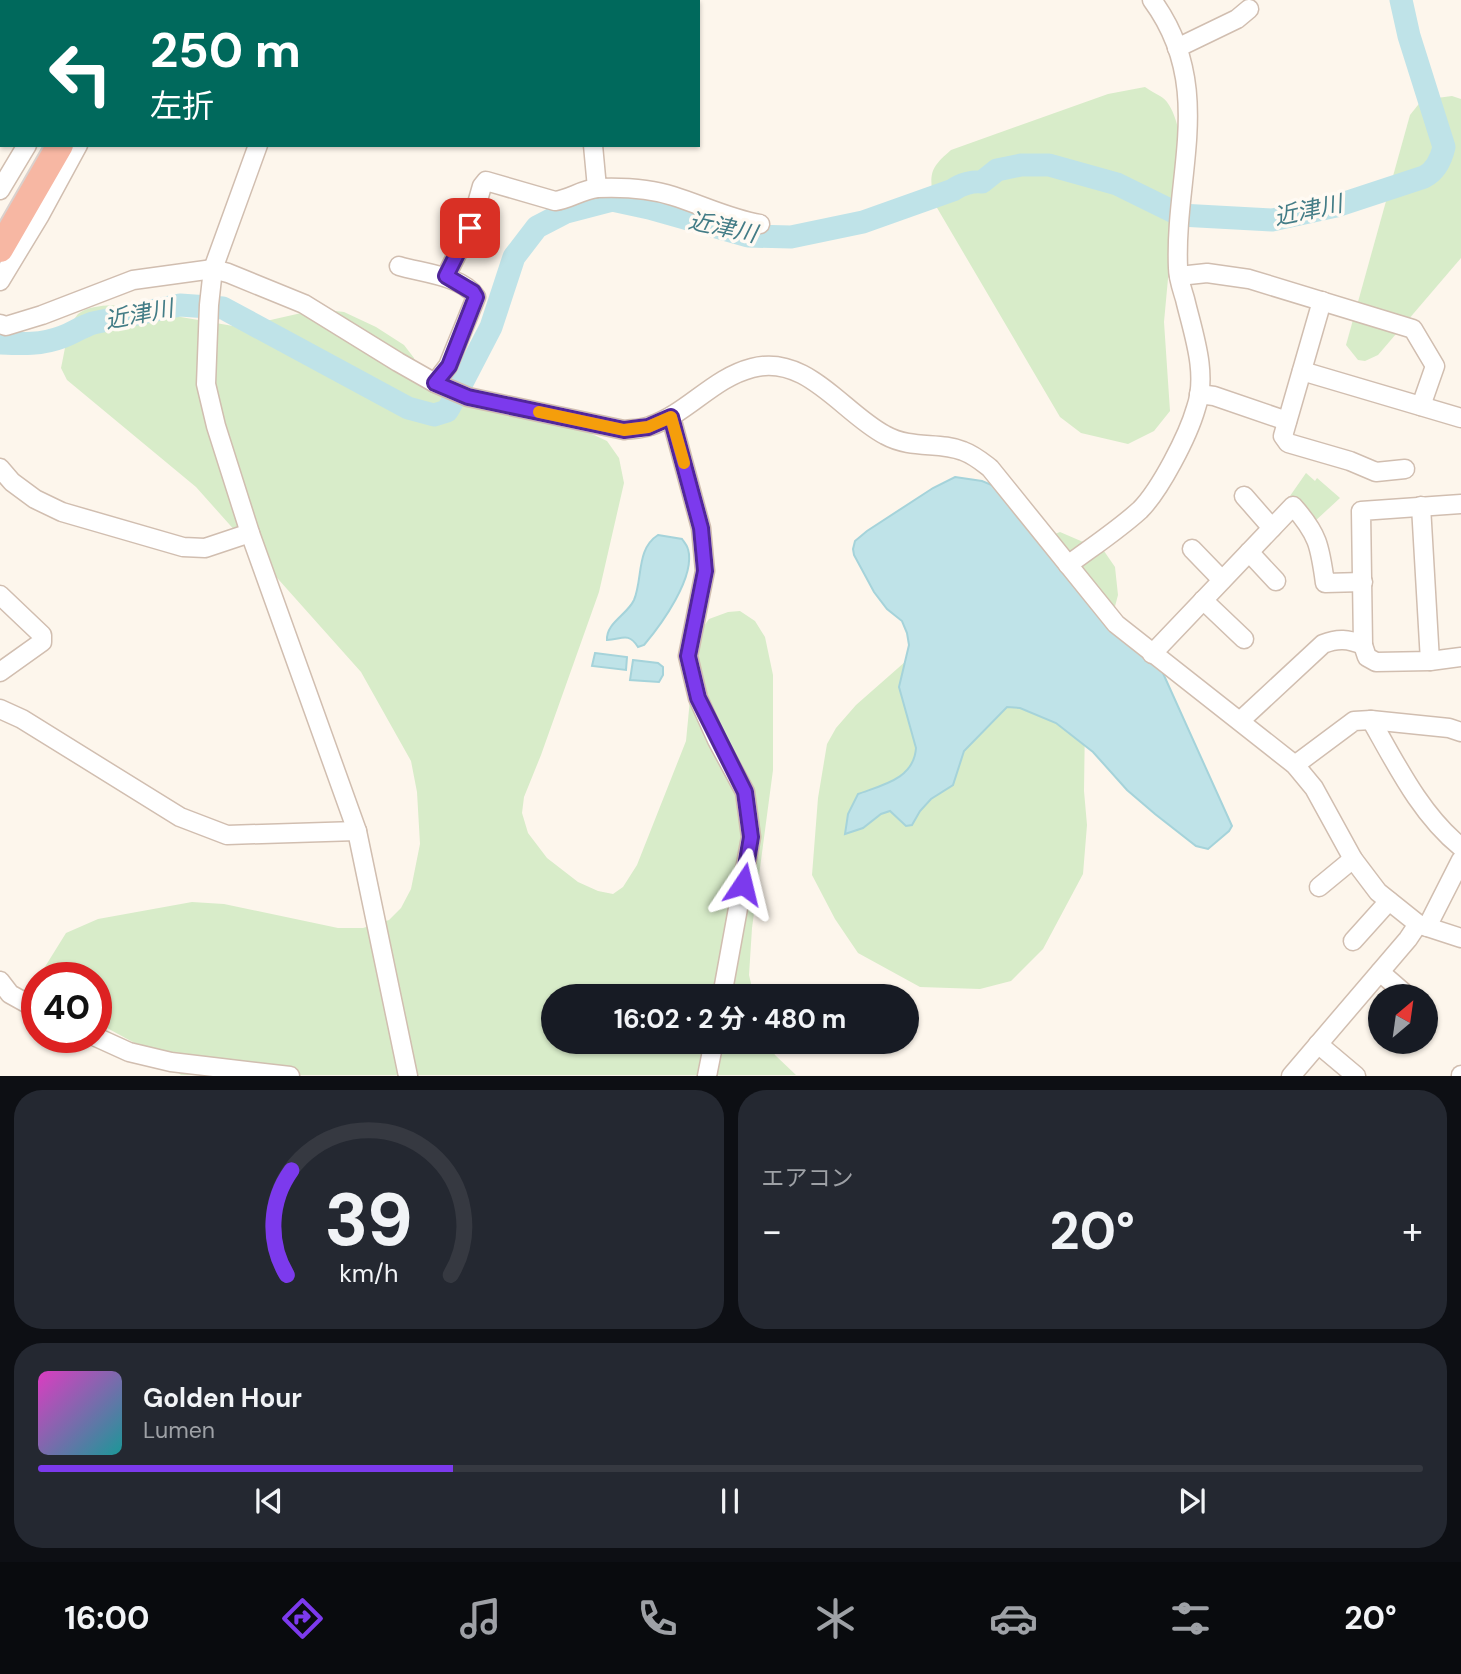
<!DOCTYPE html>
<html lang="ja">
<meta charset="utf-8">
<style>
:root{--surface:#171b24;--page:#242831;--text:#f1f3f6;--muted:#9ea1a6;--line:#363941;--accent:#7c3aed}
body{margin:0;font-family:"DM Sans","Noto Sans JP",sans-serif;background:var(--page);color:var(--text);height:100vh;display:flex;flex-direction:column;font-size:26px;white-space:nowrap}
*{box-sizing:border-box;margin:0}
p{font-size:23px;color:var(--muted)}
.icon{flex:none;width:38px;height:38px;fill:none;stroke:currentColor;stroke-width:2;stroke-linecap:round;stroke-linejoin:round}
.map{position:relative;height:1076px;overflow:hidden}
.details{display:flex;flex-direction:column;gap:14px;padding:14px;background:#0d0f14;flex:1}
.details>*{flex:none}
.top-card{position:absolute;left:0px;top:0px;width:700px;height:147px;box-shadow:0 2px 5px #0004;background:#00695c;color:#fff;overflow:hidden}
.needle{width:46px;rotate:29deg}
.tools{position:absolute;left:1368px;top:984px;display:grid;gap:14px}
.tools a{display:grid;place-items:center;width:70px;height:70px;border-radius:50%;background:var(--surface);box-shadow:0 2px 5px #0004;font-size:35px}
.speed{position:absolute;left:21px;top:962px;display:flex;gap:14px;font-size:35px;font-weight:700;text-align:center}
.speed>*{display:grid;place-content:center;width:91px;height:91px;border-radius:50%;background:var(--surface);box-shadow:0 2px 5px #0004;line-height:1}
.speed .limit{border:10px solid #d22;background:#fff;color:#111}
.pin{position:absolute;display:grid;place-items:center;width:60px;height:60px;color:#fff;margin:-30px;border-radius:14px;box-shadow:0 4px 10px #0006}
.me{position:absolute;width:77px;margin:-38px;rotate:10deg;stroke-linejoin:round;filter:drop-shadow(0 0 5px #0008)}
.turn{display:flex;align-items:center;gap:24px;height:147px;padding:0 35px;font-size:32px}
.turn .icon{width:91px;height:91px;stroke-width:2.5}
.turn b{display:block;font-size:49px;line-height:60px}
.big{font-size:52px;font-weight:700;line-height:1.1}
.details .widget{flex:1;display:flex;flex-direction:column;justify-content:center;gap:10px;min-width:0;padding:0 24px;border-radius:28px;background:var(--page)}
.details .dial{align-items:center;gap:0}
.dial svg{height:182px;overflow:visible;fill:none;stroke:var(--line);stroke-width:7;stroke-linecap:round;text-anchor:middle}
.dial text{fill:var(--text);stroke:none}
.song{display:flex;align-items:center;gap:21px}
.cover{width:84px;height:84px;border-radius:10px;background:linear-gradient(135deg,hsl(310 70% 55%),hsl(180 70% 35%))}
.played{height:7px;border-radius:4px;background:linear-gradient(90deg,var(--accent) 30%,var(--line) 30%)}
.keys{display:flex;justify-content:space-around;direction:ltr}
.heat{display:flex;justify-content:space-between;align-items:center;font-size:38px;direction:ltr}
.details .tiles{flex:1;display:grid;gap:14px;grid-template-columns:1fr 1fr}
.widget:last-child{grid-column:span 2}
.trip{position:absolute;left:541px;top:984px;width:378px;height:70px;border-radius:35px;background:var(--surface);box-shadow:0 2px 5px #0004;font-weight:700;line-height:70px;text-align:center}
.dock{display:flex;height:112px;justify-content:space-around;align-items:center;background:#090b0e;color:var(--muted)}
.dock .icon{width:49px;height:49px}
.dock .active{color:var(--accent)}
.dock b{font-size:32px;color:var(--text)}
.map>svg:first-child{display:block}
.green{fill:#d8ecc9}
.water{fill:#bfe3e8;stroke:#a5d3da;stroke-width:2}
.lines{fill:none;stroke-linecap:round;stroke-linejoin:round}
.river{stroke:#bfe3e8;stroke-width:23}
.minor-casing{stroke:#d1beb0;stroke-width:21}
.highway-casing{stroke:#dad1cd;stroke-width:30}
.minor{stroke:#fff;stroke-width:18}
.highway{stroke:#f7b7a3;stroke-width:26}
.route-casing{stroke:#51269a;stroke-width:18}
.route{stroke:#7c3aed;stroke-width:12}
.slow{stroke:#f59e0b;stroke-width:12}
.labels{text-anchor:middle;stroke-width:7;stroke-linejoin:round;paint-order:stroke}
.water-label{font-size:23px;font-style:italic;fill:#437c86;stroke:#fffaf3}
</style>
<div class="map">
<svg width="1461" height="1076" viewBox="0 0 1461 1076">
<rect width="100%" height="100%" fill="#fdf6ec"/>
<!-- green -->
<g class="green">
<path d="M1145,87c6,4 10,6 15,9 13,7 17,29 21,42l-17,184 6,89 -16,20 -26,13 -47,-11 -21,-16 -127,-216c-3,-28 -4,-32 18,-51l157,-56z"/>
<path d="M1452,96l9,3v159l-83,97 -13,6 -7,-1 -12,-15 64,-230 12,-15z"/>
<path d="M111,305l128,22 80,-18 25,3 32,15 28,18 10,13 4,19 15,16 146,35 28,13 12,17 5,25 -25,109 -58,163 -17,42 -2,16 6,20 19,25 31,24 20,9 15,3 10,-7 14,-22 49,-124 10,-104 13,-18 19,-7 12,-1 15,10 10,16 8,38v95l-21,158 -3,47 5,21h-201v45h215l7,14 21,20h-615l-28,-22 -57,-31v-44h-53v-8l23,-37 32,-14 94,-17 32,2 114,24h25l26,-8 12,-12 10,-19 9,-45 -3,-52 -6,-31 -50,-89 -165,-185 -129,-107 -6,-12c4,-16 6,-42 17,-54 8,-7 23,-8 33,-9z"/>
<path d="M1306,473l9,8 2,-3 23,20 -26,24 -24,-26z"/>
<path d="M1060,532l44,19 11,16 3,28 -33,125 -1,71 3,34 -4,49 -40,75 -32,32 -31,8 -60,-2 -62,-34 -23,-34 -23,-44 6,-77 9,-54 9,-16 20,-23 191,-168z"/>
</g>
<!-- water -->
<g class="water">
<path d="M955,477l27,4 17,7 123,152 40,31 70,155 -3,5 -21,18 -12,-3 -41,-32 -28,-24 -34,-38 -37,-29 -36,-15 -13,-1 -43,44 -11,34 -22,14 -11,12 -8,14 -6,1 -16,-15 -9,3 -18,14 -18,6 3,-20 10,-20c24,-9 56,-15 58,-46l-17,-61 10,-42 -2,-12 -5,-12 -15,-12 -13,-17 -20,-37 -1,-6 2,-8 12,-10 66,-43z"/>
<path d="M658,535l24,4c2,3 5,6 6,10 8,28 -27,76 -44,96l-6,2c-10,-16 -17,-7 -31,-7 -1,-17 20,-25 27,-40 9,-22 2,-51 24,-65z"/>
<path d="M595,653l32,4 -1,13 -34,-4z"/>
<path d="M633,660l25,3 5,4v8l-4,7 -29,-2z"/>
</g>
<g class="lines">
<!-- river -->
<path class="river" d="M0,343c22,1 41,2 62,-6 11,-4 19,-10 31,-14l87,-18 43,3 185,100 26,7 13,-4 3,-5 41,-79 23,-70 23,-30 29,-15 46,-12 37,8 99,28 43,1 72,-15 90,-32c8,-6 20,-9 29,-8l15,-12 24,-5h28l68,19 63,31 92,5 64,-14 88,-29c12,-6 17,-17 20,-30l-35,-111 -8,-36"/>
<!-- minor casing -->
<g class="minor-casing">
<g id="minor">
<path d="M3,0l4,2"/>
<path d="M514,0l5,2"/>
<path d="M47,2l1,-2"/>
<path d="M99,2v-2"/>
<path d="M150,2l1,-2"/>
<path d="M303,2l1,-2"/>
<path d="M482,2l1,-2"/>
<path d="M619,2l1,-2"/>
<path d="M1177,48l60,-29 12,-10"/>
<path d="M258,145l-45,124 -4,36 -3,79 10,42 34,107 107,298 51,245"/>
<path d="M593,145l4,43c25,-1 52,0 76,8 29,9 57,23 87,28"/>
<path d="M0,190l27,-45"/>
<path d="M399,266c23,7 64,10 77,31l-28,69 -13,17"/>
<path d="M446,276l24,-48 12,-42 4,-5 69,20c15,-2 26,-11 42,-13"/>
<path d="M1179,276l28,-3 42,6 164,50 22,37 -14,40"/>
<path d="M0,281l40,-66 38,-70"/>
<path d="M1322,301l-39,135 5,7 62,18 26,11 29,-3"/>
<path d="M0,324l6,2 36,-11 91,-35 80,-11 15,4 76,31 94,58 37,21 33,14 156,33c8,-1 18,-1 26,-4 38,-13 63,-48 102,-58 54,-15 91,45 133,67 27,15 54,6 78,16 11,4 18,10 27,17l126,156 179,141 19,23 39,71 25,33 40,32 43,14"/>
<path d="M1302,371l159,47"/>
<path d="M1199,394l15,2 73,25"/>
<path d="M671,417l30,111 4,43 -17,85 10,42 19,42 28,52 6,45 -29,159"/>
<path d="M0,468l12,14 23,17 27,13 121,35 22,1 45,-15"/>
<path d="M1244,496l28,32"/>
<path d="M1461,504l-100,7 2,134 4,12 9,5 54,-1 31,-4"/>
<path d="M1421,506l9,155"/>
<path d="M1192,549l30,31"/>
<path d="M1249,552l27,29"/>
<path d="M1068,565c24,-18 50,-35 72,-55 20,-20 48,-74 56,-102 12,-35 -3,-75 -11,-109 -3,-10 -7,-21 -7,-31 -4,-95 38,-181 -26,-268"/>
<path d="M0,595l42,40v7l-42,30"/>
<path d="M1203,600l41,39"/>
<path d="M1152,654l141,-148c25,28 27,40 32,77l38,-1"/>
<path d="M0,709l22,10 158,98 47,18 130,-4"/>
<path d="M1371,720c25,44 50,95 90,127"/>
<path d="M1240,721l83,-77c15,-6 25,-5 40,1"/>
<path d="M1295,765l59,-44 17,-1 78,8 12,4"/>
<path d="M1319,887l34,-28"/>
<path d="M1427,927l34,-67"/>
<path d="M1353,941l36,-40"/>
<path d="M1380,972l23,20"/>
<path d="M0,981l10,13 27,15"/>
<path d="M96,1037l33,15 42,10 119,14"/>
<path d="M1318,1044l38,32"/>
<path d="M707,1076l7,-35"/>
<path d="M1291,1076l117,-137 10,-15"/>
<path d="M1461,1076v-1"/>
</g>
</g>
<!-- highway casing -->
<g class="highway-casing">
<g id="highway">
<path d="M113,2l1,-2"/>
<path d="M133,2l1,-2"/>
<path d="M0,249l60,-104"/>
</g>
</g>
<!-- minor -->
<use href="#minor" class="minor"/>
<!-- highway -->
<use href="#highway" class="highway"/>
</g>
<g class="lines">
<!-- route casing -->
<g class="route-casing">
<path id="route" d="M470,228l-24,48 27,16 3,5 -27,69 -14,17 33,14 156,33 24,-3 23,-10 30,111 4,43 -17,85 10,42 47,94 6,45 -8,47"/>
</g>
<!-- route -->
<use href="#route" class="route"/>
<!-- slow -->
<path class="slow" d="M539,412l85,18 24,-3 23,-10 13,46"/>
</g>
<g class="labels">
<!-- water labels -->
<g class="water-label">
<text transform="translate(1308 210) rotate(-12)" y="8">近津川</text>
<text transform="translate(723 227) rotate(12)" y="8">近津川</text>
<text transform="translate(139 314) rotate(-11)" y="8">近津川</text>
</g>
</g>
</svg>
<div class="tools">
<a><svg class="needle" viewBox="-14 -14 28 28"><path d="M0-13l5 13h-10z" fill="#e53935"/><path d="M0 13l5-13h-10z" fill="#9ea1a6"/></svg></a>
</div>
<div class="speed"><div class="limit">40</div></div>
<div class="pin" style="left:470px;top:228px;background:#d93025"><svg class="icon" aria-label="arrive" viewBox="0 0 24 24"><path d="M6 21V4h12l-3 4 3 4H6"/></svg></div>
<svg class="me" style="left:743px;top:884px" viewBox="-20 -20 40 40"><path d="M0-17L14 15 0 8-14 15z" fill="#7c3aed" stroke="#fff" stroke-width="4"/></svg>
<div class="trip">16:02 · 2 分 · 480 m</div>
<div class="top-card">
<div class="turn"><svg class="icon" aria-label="left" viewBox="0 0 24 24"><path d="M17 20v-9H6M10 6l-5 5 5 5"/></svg><div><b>250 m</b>左折</div></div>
</div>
</div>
<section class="details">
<div class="tiles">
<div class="widget dial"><svg viewBox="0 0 100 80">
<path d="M14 69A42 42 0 1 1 86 69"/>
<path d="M14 69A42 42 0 0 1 16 23" stroke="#7c3aed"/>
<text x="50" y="56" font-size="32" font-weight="700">39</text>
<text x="50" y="72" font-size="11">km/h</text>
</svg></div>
<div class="widget"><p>エアコン</p>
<div class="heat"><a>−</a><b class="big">20°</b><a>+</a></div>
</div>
<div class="widget">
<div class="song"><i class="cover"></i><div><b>Golden Hour</b><p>Lumen</p></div></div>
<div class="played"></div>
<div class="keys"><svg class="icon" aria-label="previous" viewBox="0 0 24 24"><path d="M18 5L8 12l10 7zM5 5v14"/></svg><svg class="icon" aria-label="pause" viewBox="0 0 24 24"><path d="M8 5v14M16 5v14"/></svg><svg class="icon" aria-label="next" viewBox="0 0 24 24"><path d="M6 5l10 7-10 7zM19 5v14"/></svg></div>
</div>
</div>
</section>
<nav class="dock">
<b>16:00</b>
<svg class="icon active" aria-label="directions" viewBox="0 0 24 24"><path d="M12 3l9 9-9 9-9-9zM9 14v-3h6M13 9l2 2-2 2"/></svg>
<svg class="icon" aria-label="music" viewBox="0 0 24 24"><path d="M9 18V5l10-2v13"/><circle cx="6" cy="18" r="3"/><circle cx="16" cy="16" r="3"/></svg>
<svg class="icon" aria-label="phone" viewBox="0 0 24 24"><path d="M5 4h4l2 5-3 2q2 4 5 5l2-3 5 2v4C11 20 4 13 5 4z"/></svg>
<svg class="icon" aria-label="climate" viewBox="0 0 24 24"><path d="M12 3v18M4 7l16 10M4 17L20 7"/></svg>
<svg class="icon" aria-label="car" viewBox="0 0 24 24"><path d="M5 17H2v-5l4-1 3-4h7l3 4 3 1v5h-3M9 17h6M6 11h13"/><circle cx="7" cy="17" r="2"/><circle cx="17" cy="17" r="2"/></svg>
<svg class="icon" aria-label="filters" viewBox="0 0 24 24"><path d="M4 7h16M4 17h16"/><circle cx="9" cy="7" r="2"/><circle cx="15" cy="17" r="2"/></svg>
<b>20°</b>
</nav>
